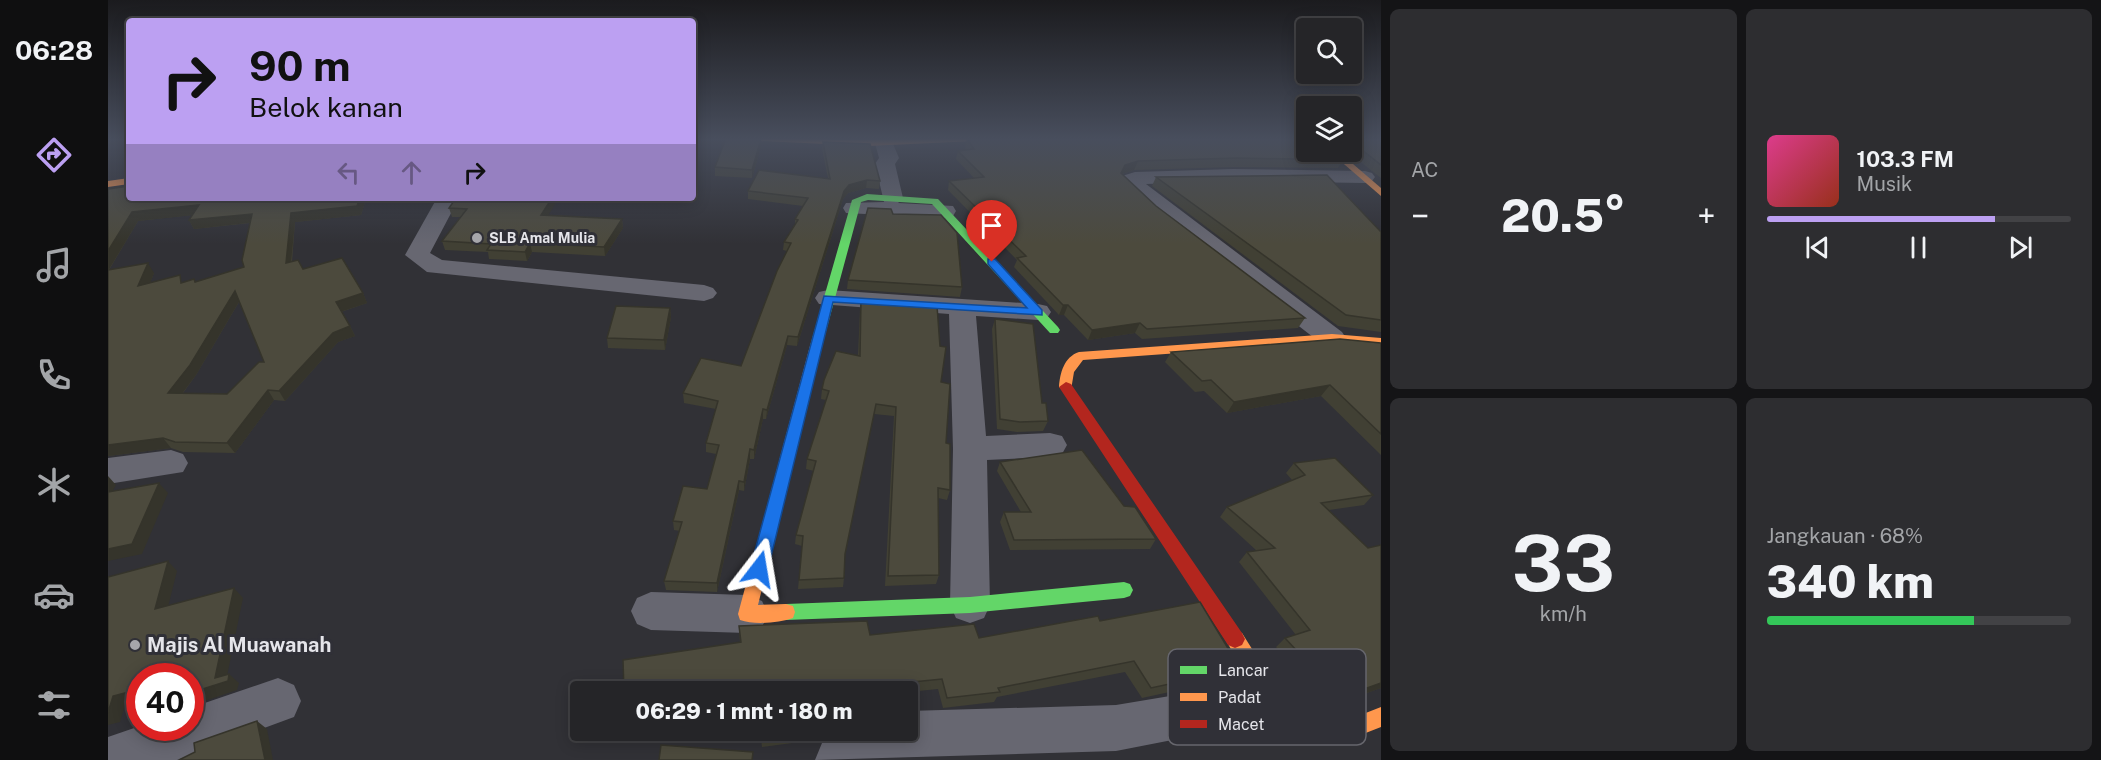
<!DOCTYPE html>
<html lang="id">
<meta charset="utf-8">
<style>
:root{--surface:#252528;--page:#2d2d30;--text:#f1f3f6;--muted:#a3a5a8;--line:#424245;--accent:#bca0f2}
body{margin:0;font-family:"Public Sans",sans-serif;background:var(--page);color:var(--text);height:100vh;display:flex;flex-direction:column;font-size:22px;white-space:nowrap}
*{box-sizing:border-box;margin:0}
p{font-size:20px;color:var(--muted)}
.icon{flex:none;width:33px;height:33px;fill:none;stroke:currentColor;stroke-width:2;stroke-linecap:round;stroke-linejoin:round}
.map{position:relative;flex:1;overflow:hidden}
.details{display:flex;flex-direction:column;gap:9px;padding:9px;background:#141416;width:720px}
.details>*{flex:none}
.guide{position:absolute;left:18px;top:18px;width:570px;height:183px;border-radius:6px;box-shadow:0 3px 15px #0003,0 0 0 2px var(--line);background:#bca0f2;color:#111;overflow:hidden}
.tools{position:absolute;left:1188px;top:18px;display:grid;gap:12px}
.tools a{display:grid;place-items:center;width:66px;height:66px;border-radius:6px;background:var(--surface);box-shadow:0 3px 15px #0003,0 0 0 2px var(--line);font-size:30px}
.speed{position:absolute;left:18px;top:663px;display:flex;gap:12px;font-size:30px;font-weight:700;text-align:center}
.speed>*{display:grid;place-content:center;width:78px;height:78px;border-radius:50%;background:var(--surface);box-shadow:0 3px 15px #0003,0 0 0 2px var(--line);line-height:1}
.speed .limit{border:9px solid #d22;background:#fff;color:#111}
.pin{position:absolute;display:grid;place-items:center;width:51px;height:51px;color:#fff;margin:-62px -26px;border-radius:50% 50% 50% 0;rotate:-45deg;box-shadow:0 0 6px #0007}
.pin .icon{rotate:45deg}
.me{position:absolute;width:66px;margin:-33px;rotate:14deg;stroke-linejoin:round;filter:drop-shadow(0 0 4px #0008)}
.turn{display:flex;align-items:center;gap:21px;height:126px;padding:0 24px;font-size:27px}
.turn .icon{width:78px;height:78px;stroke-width:2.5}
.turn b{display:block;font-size:42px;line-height:51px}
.lanes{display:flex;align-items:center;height:57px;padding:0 24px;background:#0003;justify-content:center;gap:30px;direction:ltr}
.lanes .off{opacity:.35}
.big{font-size:45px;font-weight:800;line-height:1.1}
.details .tile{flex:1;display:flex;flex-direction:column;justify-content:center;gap:9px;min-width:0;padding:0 21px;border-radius:9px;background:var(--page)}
.details .dial{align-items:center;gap:0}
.dial b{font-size:78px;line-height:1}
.song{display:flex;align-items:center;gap:18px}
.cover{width:72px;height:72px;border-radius:9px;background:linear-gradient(135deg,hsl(330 70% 55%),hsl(10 70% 35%))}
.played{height:6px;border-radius:3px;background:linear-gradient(90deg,var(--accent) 75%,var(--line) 75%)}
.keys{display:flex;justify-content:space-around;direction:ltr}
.heat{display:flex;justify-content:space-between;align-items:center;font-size:33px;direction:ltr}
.charge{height:9px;border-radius:4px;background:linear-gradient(90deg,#34c759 68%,var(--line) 0)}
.details .tiles{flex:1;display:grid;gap:9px;grid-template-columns:repeat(2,1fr)}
.trip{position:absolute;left:462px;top:681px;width:348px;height:60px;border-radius:6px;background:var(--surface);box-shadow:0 3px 15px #0003,0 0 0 2px var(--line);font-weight:800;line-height:60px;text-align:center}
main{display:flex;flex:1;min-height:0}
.dock{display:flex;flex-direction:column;width:108px;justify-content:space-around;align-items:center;background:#0f0f10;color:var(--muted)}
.dock .icon{width:42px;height:42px}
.dock .active{color:var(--accent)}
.dock b{font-size:27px;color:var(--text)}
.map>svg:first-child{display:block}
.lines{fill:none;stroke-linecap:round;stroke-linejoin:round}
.street{fill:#676771;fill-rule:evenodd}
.fast{fill:#63d668;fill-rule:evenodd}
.slow{fill:#ff974d;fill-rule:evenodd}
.jam{fill:#b3261e;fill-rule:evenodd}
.wall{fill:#414034;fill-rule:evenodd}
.shaded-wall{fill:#35342b}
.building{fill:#4c4a3d;stroke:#35342b;stroke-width:1.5;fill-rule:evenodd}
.route{fill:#1a73e8;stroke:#114b97;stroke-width:1.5}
.poi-dot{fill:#a6a6ab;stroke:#303037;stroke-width:2}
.labels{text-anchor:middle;stroke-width:6;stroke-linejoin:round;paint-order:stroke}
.far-poi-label{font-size:14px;font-weight:bold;fill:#e5e5ea;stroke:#303037;text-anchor:start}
.near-poi-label{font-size:20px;font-weight:bold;fill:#e5e5ea;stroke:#303037;text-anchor:start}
.key{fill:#303037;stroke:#66666d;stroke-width:1.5}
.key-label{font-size:16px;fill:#e5e5ea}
</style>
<main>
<nav class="dock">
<b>06:28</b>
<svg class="icon active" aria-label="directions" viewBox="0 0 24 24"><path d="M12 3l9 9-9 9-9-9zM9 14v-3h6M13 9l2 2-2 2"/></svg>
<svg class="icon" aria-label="music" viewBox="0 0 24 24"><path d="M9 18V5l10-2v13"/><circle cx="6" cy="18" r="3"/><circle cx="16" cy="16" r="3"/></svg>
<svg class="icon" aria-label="phone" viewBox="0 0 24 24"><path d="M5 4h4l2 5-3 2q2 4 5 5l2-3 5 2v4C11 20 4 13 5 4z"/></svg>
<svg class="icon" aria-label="climate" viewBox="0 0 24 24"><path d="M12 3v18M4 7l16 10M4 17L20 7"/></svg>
<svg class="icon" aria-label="car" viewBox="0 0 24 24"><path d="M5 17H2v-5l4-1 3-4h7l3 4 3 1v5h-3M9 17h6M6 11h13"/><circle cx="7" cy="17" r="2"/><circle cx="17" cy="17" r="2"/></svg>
<svg class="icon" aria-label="filters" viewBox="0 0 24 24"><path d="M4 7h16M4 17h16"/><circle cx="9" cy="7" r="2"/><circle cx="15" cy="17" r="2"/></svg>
</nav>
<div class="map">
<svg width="1273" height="760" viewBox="0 0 1273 760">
<rect width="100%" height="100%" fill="#313136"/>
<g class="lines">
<!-- street -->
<g class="street">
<path d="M775,138l8,1 8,19 -4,6 8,34 -5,5 55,3 3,5 -3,5 -8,2 -99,-5 -3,-5 3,-5 38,-1 -9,-38 4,-6 -4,-15z"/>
<path d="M1125,169l132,2 7,2 3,4 -3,4 -7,2 -132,-2 -87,3 196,148 4,6 -4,6 -10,3 -10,-3 -169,-131 -34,-33 3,-4 13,-4z"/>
<path d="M329,198h22l-29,55 12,7 262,25 9,3 4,5 -4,5 -9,3 -277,-29 -22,-17z"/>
<path d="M720,290l210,14 9,2 4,6 -4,6 -9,2 -62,-4 10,120 64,-3 12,3 5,9 -5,9 -12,3 -63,3 3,145 -6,13 -14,5 -14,-5 -6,-13 3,-156 -4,-135 -130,-10 -4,-6 4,-6z"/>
<path d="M63,450l12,4 5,9 -5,9 -75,12v-26z"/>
<path d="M543,592l96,3 15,6 6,13 -6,13 -15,6 -96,-3 -14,-6 -6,-13 6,-13z"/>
<path d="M1159,669l16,6 6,16 -6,16 -80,27 -87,17 -301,9 7,-17 15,-13h71v-19l208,-6 66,-11z"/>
<path d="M170,678l16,7 7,16 -7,16 -117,43h-69v-23l32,-11 50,2v-20z"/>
</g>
<!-- fast -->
<g class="fast">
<path d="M759,194l71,5 120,128 2,3 -2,3h-8l-118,-129 -64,-4 -7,2 -39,144 -1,3h-10l-1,-3 42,-146z"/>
<path d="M1016,582l6,2 3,6 -3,6 -6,2 -154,15 -184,7 -7,-2 -2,-6 2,-6 7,-2 184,-7z"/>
</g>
<!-- slow -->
<g class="slow">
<path d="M626,138l134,2 132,-2 -4,2 -128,6 -130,-6z"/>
<path d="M1222,152h9l42,36v8z"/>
<path d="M21,178v6l-21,3v-6z"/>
<path d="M1224,334l49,4v8l-49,-4 -249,18 -9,12 -3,18 -5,2 -7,-5c1,-14 5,-30 20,-35z"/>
<path d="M708,342l6,4 -64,259 28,-1 7,2 2,6 -2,6c-14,5 -39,7 -53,2l-2,-6 72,-268z"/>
<path d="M1127,630l7,3 32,51 38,23 46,9 23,-9v20l-23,9 -56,-12 -42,-26 -35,-59 3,-6z"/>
</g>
<!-- jam -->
<path class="jam" d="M958,382l5,2 171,249 3,6 -3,6 -7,3 -7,-3 -167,-255 -2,-3z"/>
</g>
<!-- wall -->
<g class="wall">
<path d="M1244,138h29v40l-33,-26h4z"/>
<path d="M859,139l376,21 -5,8 -105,-1 -99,3 -12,4 34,32 149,112 -7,10 -156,11 -7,-6 -47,7 -24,-25h-5l-45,-48 3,-7 -69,-70 1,-9 25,-3 -18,-19 2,-8 8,-1 -1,-3z"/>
<path d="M715,142l57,39 -1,8 -13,-1 -18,5 -5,6 -46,147 -10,-1 -21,74h-3l-9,40h-4l-6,32 -5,-1 -22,102 -51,-2 -2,-9 16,-50 -6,-1 -1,-9 34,-32 9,-35 -10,-2v-9l10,-34 -32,-6 -1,-10 58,-27 46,-115 -4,-1 1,-8 11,-17v-6l8,-13 -55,-7v-8l80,-13 -6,-29z"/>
<path d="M653,147l-9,31 -37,-2v-9z"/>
<path d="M1048,177l225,55v100l-43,-6 -186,-140z"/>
<path d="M0,189l21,9h243l-1,3 -6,1 -4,13 -66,7 -3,40 6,-2 5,9 60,24 4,10 -26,9 9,14 5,10 -17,6 -53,59 -11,-1 -39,53 -52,-1 -12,-4 -63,8zM84,215l-3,5 5,9 56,-6 -6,44 -48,15 -2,-3 -10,3 -34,1 4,-10 -45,-3 29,-49zM131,302l25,60 -37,32 -44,-1 13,-18z"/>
<path d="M341,208l100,7 73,4 1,9 -18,28 -73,-4 -5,9 -38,-2 -1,-7 -43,-2 -3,-9 19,-24h-9z"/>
<path d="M785,214l69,73 -2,10 -113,-8 1,-9z"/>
<path d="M753,300l80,82 9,108 -3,10 -9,-2 1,77 -3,9 -51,2 9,-170 -20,-2 -29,142 -1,22 -1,9 -45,2 4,-43 -7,-2 1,-9 18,-64 -8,-2 1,-10 19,-59 -5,-1 1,-10 36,-33 2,-47z"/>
<path d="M562,308l1,9 -6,33 -57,-2 -1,-10z"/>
<path d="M887,319l47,84 6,18 -5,10 -26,1 -20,-3 -5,-100z"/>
<path d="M1273,343v112l-60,-59 -94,17 -23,-22 -9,1 -30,-30 6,-10z"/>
<path d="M892,462l124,44 32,33 -6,10 -140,1 -10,-28 4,-10h17l-24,-41z"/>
<path d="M1186,463l79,32 -9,10 -35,5 39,38 13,-3v143l-26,9 -37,-6 -7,-4 -35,-40 9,-9 11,-3 -57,-73 8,-10 10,-1 -37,-34 7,-10 65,-27 -6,-7z"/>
<path d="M992,621l129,29 -10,11 -6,1 8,11 -10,10 -69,15 -17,-26 -128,25 -3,5 -51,6 -5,-19 -30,3h-284l116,-49 -1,-17 131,9 109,3z"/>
<path d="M652,730h72l-1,2 -8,7 -61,8z"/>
</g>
<!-- shaded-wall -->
<g class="shaded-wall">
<path d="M3,139l2,5 -5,1v-5z"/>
<path d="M653,139v8l-9,31v-8z"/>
<path d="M1030,161l-4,9 -13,4 -4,8 8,-17z"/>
<path d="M759,180l-1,8 -18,5 -5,6 -46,147 1,-9 46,-146 5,-6z"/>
<path d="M252,198h12l-1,3 -6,1 -4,13 -66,7 -5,50 -4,-9 5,-50z"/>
<path d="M444,198h7l-16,26 -2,-9z"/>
<path d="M91,205l5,9 -66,7 -30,50v-20l24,-39z"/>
<path d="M144,214l4,8 -62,7 -5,-9z"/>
<path d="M514,219l1,9 -18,28 -1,-9z"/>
<path d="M422,243l2,9 -5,9 -2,-9z"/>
<path d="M40,263l6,10 -9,23 -7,-10z"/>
<path d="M127,291l5,9 -44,75 -21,28 -7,-10z"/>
<path d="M255,293l4,10 -27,9 -4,-10z"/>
<path d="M955,305h5l-4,10h-5z"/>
<path d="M562,308l1,9 -6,33 -1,-10z"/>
<path d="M1032,323l-5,10 -47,7 4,-10z"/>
<path d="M242,326l5,10 -17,6 -53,59 -6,-10 54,-58z"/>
<path d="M680,336l-1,9 -21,74 1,-9z"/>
<path d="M1222,385l-9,11 -94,17 7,-11z"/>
<path d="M160,390l6,10 -39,53 -8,-10z"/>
<path d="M655,409v10l-9,40v-9z"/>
<path d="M55,438l8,10 -63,8v-11z"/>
<path d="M642,449v10l-6,32v-9z"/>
<path d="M0,476l8,9 -8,15z"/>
<path d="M631,481v9l-22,102v-9z"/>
<path d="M51,483l9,10 -26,61 -34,7v-12z"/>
<path d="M60,561l9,10 -12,48 -10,-10z"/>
<path d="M126,588l9,10 -17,83 3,-7 10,9 -2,7 -44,15 -3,-2v-10l25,-15z"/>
<path d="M1273,683v5l-26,9 12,-9z"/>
<path d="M32,689v12l-15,4 -5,17 -12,3v-12l5,-17z"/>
<path d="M149,721l10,8 6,31h-8z"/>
<path d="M716,730h8l-1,2 -8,7z"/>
</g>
<!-- building -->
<g class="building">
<path d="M618,138l35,1 -9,31 -37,-3z"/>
<path d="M891,138h307v14h30l7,8 -106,-2 -99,3 -13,4 -4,8 35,33 149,112 -158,11 -7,-6 -48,7 -24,-25h-5l-46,-47 9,-2 -77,-75 35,-4 -26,-26 16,-2 -7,-10z"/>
<path d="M1244,138h29v27l-29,-23z"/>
<path d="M715,142l47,2 10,37 -13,-1 -18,5 -5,6 -46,146 -10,-1 -21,74 -4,-1 -9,41 -4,-1 -6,33 -5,-1 -22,102 -53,-2 18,-59 -9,-1 10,-35 24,3 12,-44 -13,-2 12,-42 -35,-8 18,-35 40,8 36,-95 14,-28 -7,-1 14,-22 -3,-1 13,-21 -60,-7 11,-21 71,9z"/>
<path d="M1219,175l54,57v88l-35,-5 -190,-138z"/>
<path d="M21,186v12h231l-3,8 -66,7 -5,50 12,-3 5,9 39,-11 21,35 -27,9 14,24 -17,7 -54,58 -11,-1 -41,53 -52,-1 -12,-4 -55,7v-175l40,-7 -10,23 42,-11 1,8 13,-4 1,3 49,-15 -2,-7 10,-46 -63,6 10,-15 -67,7 -24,39v-62zM127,291l29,71h-5l-32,32 -59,-1 22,-28z"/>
<path d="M348,198h96l-11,17 81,4 -18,28 -74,-4 -5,9 -38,-2 4,-6 -49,-3 25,-32 -18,-1z"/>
<path d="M760,208l23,1 2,5 48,1 16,18 5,54 -114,-7z"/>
<path d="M753,300l76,6 3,40 6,1 -5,35 9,2 -4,59 4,1v46l-12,-2 1,87 -51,1 8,-169 -20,-3 -31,150 -1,24 -45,2 4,-44 -7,-1 20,-74 -9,-2 22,-68 -7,-2 2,-9 12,-29 24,5z"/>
<path d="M508,306l54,2 -6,32 -57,-2z"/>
<path d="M887,319l38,5 9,79h4l2,18 -28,1 -20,-3z"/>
<path d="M1232,339l41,4v91l-51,-49 -96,17 -23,-22 -9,1 -31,-29z"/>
<path d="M974,450l42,56 11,1 21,32 -142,1 -10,-28h27l-31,-50z"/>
<path d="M1227,458l38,37 -52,8 47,45 13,-3v138l-14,5 -38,-6 -7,-4 -37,-40 25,-8 -63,-78 28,-4 -48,-41 78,-32 -11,-12z"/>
<path d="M51,483l-27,61 -24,5v-57z"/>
<path d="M60,561l-13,48 79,-21 -19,90 14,-4 -1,7 -38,12v-17h-2l1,-1 -6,1h-43v13l-27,7 -5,17v-136z"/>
<path d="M1092,602l29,48 -21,4 13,19 -70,15 -17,-27 -136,27 2,4 -53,6 -5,-19 -59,6 2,7h-261l-1,-32 118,-18 -2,-16 128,-5 3,14 104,-11 5,14 119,-22 2,5z"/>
<path d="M149,721l8,39h-86l16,-8 -1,-9z"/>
<path d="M654,730h56l-55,7z"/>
<path d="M553,745l92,7 -1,8h-93z"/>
</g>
<!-- sky -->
<linearGradient id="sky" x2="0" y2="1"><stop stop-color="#1b1b1e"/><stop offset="0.57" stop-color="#484e5d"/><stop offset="1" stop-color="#484e5d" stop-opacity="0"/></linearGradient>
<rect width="1273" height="244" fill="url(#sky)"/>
<!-- route -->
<path class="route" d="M880,259h7l47,51v5l-209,-13 -65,267 -3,6 -6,2 -7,-2 -2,-6 74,-273 203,12 -39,-44z"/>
<!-- markers -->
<g class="poi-dot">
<circle cx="369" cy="238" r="6"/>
<circle cx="27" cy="645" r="6"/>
</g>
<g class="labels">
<!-- far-poi labels -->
<g class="far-poi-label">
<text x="381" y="243">SLB Amal Mulia</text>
</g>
<!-- near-poi labels -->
<g class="near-poi-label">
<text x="39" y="652">Majis Al Muawanah</text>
</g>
</g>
<!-- legend -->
<rect x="1060" y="649" width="198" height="96" rx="9" class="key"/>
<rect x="1072" y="666" width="27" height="8" fill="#63d668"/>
<rect x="1072" y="693" width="27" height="8" fill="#ff974d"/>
<rect x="1072" y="720" width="27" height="8" fill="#b3261e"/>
<g class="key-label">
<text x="1110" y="676">Lancar</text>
<text x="1110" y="703">Padat</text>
<text x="1110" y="730">Macet</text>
</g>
</svg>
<div class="tools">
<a><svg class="icon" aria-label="search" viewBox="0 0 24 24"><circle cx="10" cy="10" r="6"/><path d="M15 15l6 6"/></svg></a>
<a><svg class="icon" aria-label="layers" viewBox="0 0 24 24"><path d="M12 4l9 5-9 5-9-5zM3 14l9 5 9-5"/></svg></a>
</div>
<div class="speed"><div class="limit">40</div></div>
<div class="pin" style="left:884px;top:262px;background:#d93025"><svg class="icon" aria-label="arrive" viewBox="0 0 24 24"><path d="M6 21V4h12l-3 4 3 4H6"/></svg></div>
<svg class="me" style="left:651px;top:569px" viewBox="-20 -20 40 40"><path d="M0-17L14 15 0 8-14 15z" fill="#1a73e8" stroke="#fff" stroke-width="4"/></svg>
<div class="trip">06:29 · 1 mnt · 180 m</div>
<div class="guide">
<div class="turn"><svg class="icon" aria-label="right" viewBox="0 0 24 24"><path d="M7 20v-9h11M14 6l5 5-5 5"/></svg><div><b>90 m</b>Belok kanan</div></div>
<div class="lanes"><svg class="icon off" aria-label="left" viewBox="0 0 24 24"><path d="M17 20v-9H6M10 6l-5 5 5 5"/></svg><svg class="icon off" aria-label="ahead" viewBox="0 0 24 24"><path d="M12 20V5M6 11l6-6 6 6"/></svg><svg class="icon" aria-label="right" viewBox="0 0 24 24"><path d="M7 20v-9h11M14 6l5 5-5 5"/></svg></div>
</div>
</div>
<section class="details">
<div class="tiles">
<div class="tile"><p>AC</p>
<div class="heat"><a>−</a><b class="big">20.5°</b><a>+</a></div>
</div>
<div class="tile">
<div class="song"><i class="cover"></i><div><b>103.3 FM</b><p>Musik</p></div></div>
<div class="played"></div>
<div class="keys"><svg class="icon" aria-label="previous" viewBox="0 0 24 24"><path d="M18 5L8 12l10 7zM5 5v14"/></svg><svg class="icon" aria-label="pause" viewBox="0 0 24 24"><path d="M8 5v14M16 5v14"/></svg><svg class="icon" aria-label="next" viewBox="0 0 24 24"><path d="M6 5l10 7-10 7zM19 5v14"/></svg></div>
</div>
<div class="tile dial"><b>33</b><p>km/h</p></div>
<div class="tile"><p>Jangkauan · 68%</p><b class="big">340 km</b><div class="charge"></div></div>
</div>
</section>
</main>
